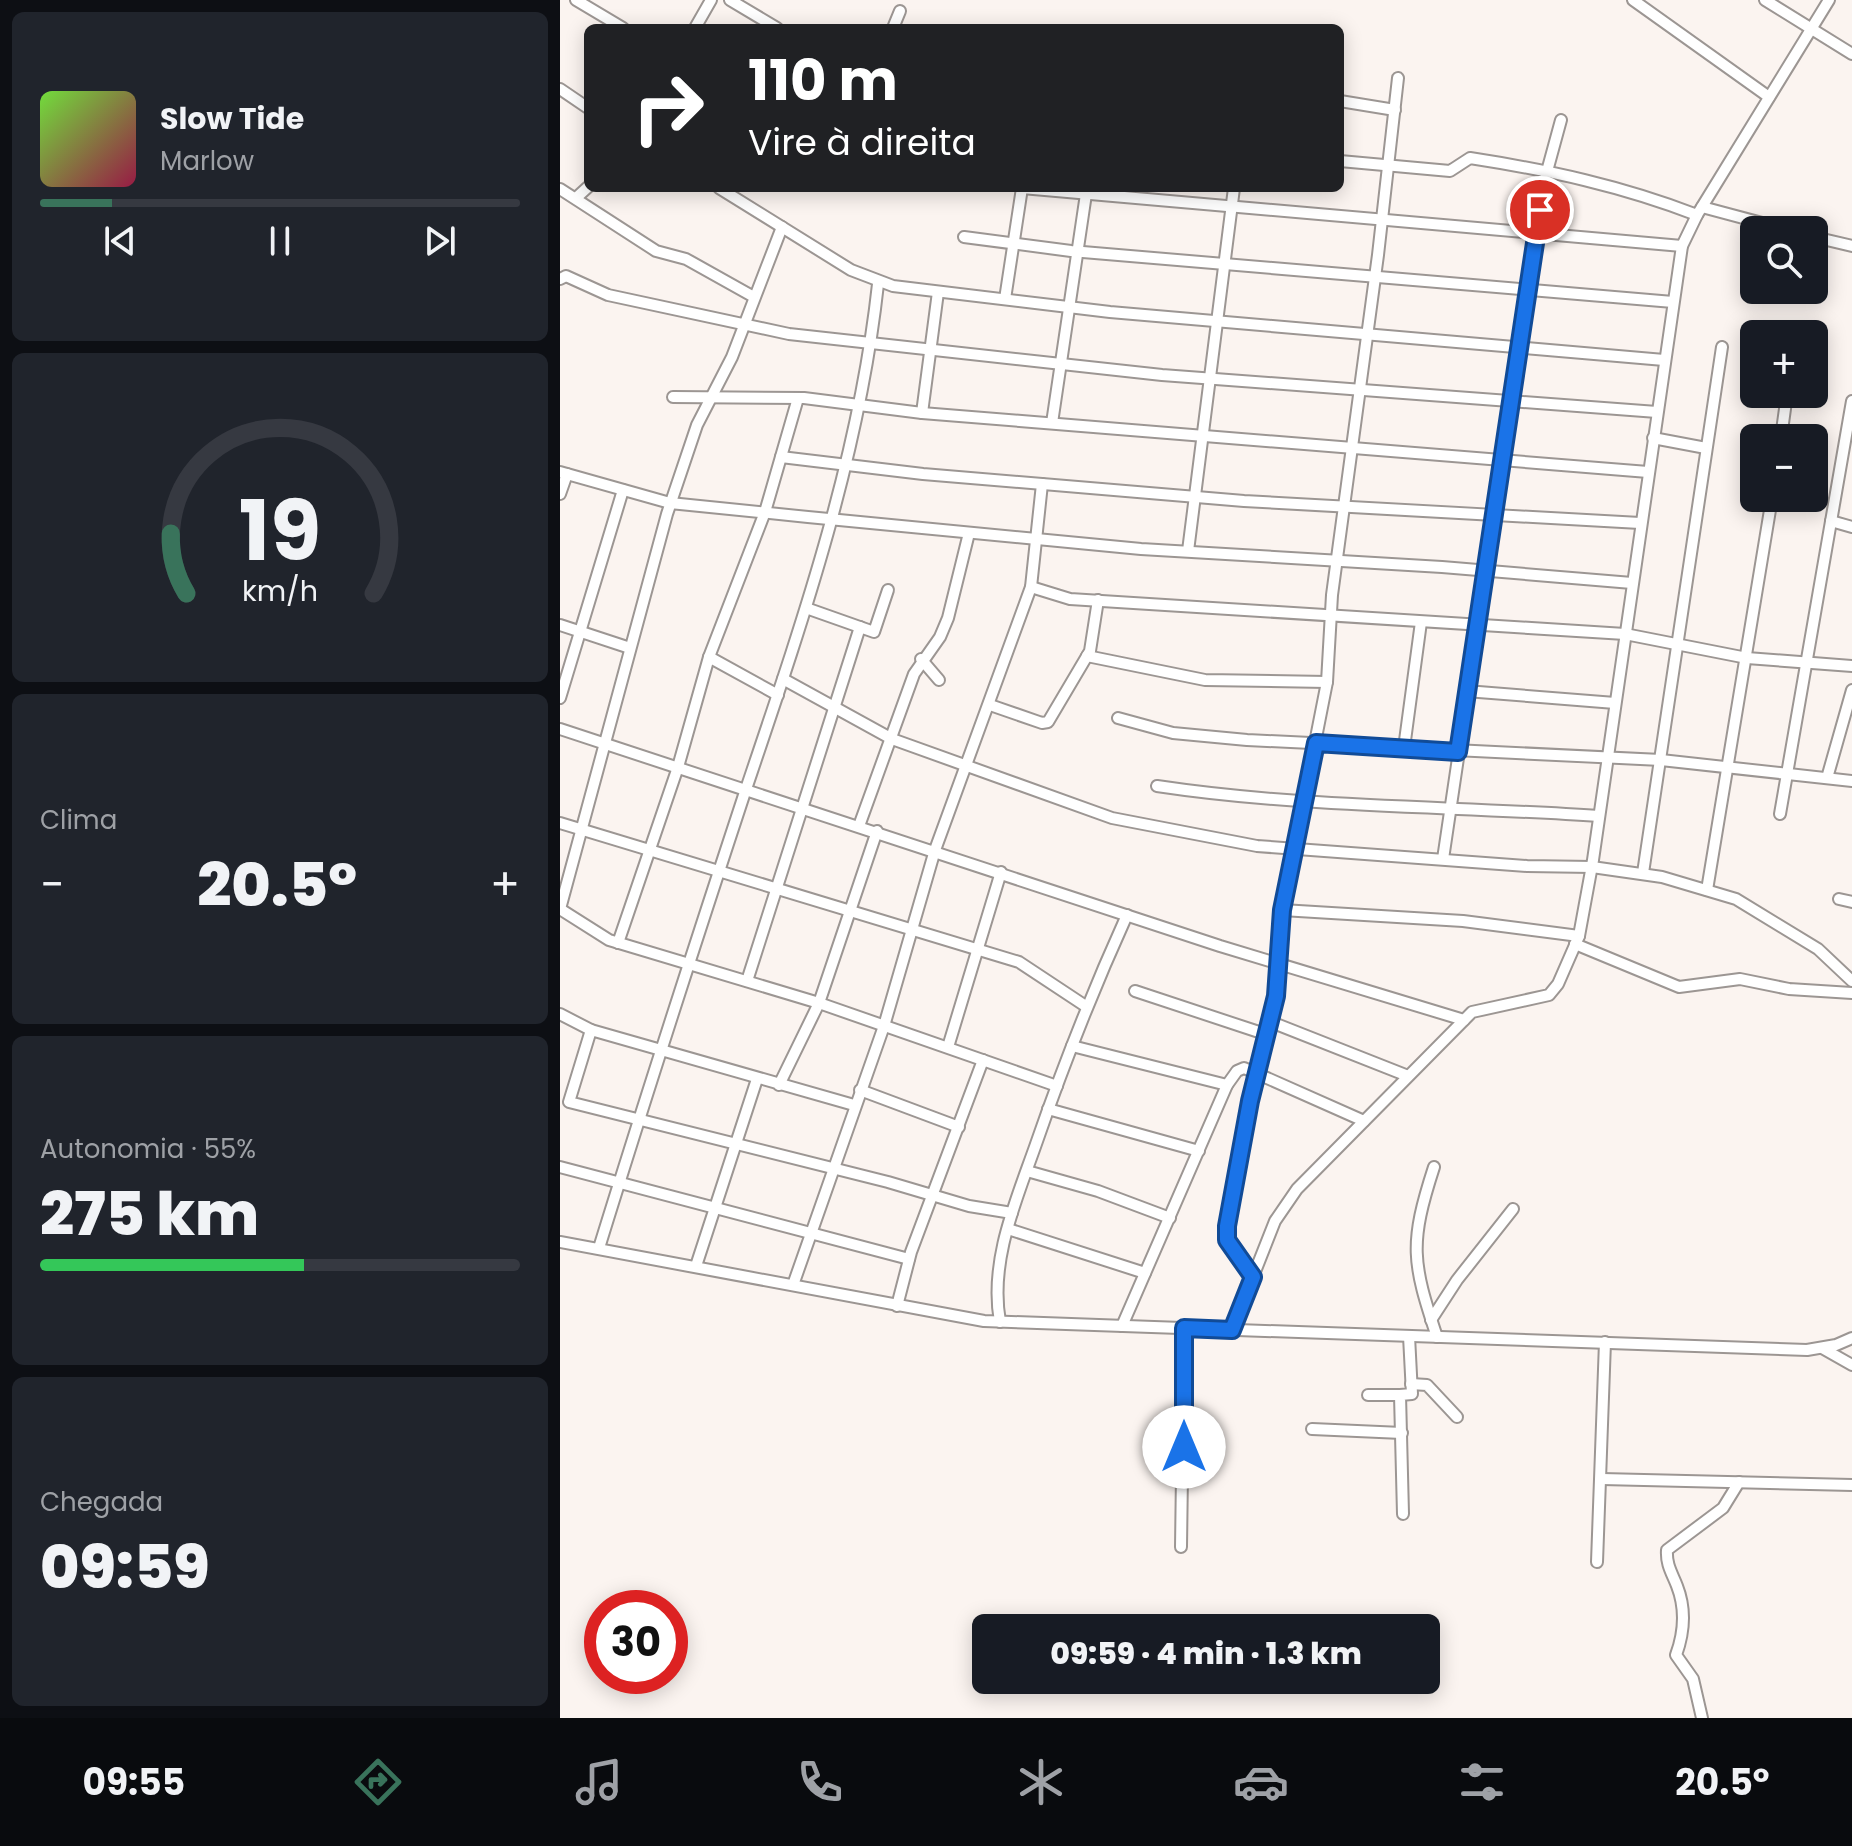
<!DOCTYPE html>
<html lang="pt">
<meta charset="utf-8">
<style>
:root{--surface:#171b24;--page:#20242c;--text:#f1f3f6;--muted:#9ea1a6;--line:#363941;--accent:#39735b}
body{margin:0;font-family:Poppins,sans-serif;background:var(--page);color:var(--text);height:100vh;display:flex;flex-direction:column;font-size:30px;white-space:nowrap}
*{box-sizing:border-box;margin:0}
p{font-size:26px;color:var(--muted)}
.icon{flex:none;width:44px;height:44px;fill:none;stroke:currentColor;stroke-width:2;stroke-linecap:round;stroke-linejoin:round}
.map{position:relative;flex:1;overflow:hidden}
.side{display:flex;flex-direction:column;gap:12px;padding:12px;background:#0d0f14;width:560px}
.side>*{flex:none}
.hud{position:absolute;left:24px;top:24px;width:760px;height:168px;border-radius:12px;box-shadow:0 4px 20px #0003;background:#202124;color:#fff;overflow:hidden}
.controls{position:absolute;left:1180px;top:216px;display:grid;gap:16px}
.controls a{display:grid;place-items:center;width:88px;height:88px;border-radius:12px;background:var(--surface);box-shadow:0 4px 20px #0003;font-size:40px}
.speed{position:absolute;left:24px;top:1590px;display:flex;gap:16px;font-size:40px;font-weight:700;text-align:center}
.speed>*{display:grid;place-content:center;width:104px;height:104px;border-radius:50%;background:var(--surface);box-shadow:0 4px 20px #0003;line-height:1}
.speed .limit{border:12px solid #d22;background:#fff;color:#111}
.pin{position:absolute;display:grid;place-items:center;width:68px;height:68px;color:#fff;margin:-34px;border:4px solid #fff;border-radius:50%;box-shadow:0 2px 8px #0007}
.me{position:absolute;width:88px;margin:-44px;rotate:0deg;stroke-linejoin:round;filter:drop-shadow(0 0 6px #0008)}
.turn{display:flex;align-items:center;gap:28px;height:168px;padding:0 32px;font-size:36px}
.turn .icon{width:104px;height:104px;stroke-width:2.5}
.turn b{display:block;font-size:56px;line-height:68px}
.big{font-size:60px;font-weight:800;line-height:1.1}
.side .widget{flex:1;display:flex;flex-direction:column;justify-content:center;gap:12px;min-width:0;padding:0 28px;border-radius:12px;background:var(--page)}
.side .dial{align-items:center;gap:0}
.dial svg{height:208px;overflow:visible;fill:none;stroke:var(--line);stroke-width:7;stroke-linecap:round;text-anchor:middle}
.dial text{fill:var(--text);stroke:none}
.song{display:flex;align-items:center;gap:24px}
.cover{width:96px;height:96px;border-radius:12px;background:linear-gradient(135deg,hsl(100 70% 55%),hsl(340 70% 35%))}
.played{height:8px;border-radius:4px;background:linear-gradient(90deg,var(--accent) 15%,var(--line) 15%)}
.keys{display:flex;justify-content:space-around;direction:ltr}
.heat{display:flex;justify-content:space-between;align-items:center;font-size:44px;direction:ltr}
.charge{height:12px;border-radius:6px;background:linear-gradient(90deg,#34c759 55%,var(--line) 0)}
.trip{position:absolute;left:412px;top:1614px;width:468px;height:80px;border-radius:12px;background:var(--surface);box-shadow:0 4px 20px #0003;font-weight:800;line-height:80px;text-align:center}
.dock{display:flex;height:128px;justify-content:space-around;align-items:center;background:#090b0e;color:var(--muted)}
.dock .icon{width:56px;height:56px}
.dock .active{color:var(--accent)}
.dock b{font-size:36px;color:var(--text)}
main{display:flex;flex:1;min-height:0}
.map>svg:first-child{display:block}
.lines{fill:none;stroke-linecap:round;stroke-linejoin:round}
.minor-casing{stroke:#9c9693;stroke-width:14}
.minor{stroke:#fff;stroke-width:10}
.route-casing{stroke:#114b97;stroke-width:20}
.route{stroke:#1a73e8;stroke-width:14}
</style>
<main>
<section class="side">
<div class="widget">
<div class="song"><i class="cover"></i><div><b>Slow Tide</b><p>Marlow</p></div></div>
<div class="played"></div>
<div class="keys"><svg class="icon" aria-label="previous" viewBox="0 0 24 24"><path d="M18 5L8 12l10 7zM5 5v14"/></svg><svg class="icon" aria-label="pause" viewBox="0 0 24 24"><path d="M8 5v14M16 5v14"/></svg><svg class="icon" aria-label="next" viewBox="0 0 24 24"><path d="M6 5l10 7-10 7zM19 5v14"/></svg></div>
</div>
<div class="widget dial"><svg viewBox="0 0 100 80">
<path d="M14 69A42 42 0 1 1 86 69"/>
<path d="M14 69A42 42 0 0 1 8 46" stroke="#39735b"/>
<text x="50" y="56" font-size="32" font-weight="700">19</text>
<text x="50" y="72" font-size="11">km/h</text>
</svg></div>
<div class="widget"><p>Clima</p>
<div class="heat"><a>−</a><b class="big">20.5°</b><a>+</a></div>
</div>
<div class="widget"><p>Autonomia · 55%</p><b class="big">275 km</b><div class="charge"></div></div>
<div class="widget"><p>Chegada</p><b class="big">09:59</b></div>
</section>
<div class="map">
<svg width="1292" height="1718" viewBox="0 0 1292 1718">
<rect width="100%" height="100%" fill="#fbf4f0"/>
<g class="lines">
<!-- minor casing -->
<g class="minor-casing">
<g id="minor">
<path d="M16,0l47,28"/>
<path d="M170,0l47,28"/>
<path d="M1073,0l136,97"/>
<path d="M1205,0l87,54"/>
<path d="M135,28l16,-28"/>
<path d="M333,28l7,-17"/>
<path d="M0,89l28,19"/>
<path d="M780,101l55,9"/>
<path d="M780,161l110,10 20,-13c78,12 152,28 227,57"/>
<path d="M159,188l132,82 42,16 217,26 554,48"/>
<path d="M462,188l660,58"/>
<path d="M0,189l96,62 30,8 68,38"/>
<path d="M16,198l12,-11"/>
<path d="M1142,207l86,23"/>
<path d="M404,237l107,14 602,51"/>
<path d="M1254,237l38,9"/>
<path d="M0,279l6,-3 42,19 181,39 373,41 495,37"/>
<path d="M445,299l17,-111"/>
<path d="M113,397l131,1 118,15 726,59"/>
<path d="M362,413l16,-121"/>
<path d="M492,423l34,-229"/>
<path d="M1093,438l53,10"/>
<path d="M1221,438l6,-44"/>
<path d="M221,457l142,17 321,27 396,22"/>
<path d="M0,472l110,31 138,14 333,32 301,18 190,16"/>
<path d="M0,494l7,-20"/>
<path d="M1271,521l21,6"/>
<path d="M628,551l46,-363"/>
<path d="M471,587l39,12 555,35 122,24 105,8"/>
<path d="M246,608l68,24 14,-42"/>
<path d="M0,625l70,23"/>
<path d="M527,656l118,24 122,2"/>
<path d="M149,657l69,38"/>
<path d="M361,659l18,21"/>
<path d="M223,679l109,60 220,79 145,28 270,20 65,1 70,10 74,22 82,50 34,32"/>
<path d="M906,691l149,12"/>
<path d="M0,698l63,-208"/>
<path d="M430,705l52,18 6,-1 42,-71 8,-51"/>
<path d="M558,718l55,15 74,7 414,20 191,21"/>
<path d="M0,729l660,217 244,74"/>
<path d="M844,748l17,-126"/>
<path d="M1267,778l25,-88"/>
<path d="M597,786c146,22 295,20 442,30"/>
<path d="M1220,814l72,-413"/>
<path d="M0,823l459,139 68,45"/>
<path d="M299,826l55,-152 26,-37 8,-19 21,-85"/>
<path d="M883,859l100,-673 18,-66"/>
<path d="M1083,873l79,-526"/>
<path d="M1147,890l65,-392"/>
<path d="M1279,899l13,3"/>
<path d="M0,909l107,-395 30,-89 35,-68 50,-130"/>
<path d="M0,909l49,31 210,63 238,83"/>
<path d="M722,910l181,11 116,15"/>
<path d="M58,943l60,-176 31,-110 56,-145 33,-114"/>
<path d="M1015,944l104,43 61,-8 49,10 63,4"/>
<path d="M187,981l113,-354"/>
<path d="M575,991l133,44"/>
<path d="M0,1014l31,16"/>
<path d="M711,1022l137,54"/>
<path d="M512,1046l155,39"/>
<path d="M388,1047l53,-175"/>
<path d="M219,1085l40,-82 58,-172"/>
<path d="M300,1090l99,37"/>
<path d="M294,1105l-263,-75 -22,72 319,80 81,24 43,7"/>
<path d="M488,1109l151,42"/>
<path d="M0,1167l349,92"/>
<path d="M874,1167c-25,77 -22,95 3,170"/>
<path d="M467,1171l71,20 72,27"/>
<path d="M448,1229l137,44"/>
<path d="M0,1242l424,79 823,29 29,-5 16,-7"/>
<path d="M39,1248c47,-152 96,-304 146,-456 56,-166 114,-333 133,-508"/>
<path d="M136,1266l61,-187"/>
<path d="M693,1277l-26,-37v-14l23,-125 26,-105 6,-86 45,-228 5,-87 46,-340 20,-177"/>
<path d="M233,1285l91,-259 51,-176 96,-263 11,-103"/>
<path d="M337,1306l14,-54 72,-192"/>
<path d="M871,1320l26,-40 56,-71"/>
<path d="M440,1322c-11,-61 16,-121 36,-178 27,-78 57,-154 91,-229"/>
<path d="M562,1326l105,-241 10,-14 7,-3 14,6 106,47"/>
<path d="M672,1330l43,-109 22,-32 175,-177 77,-17 9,-11 21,-48 14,-76 89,-614 15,-31 132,-215"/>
<path d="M1262,1348l30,17"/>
<path d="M851,1384l16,1 30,32"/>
<path d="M808,1395h32"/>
<path d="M752,1429l90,4"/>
<path d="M1042,1479l250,6"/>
<path d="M843,1514l-3,-119 12,-1 -3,-58"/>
<path d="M621,1547l3,-219"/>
<path d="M1037,1562l8,-220"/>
<path d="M1142,1718l-9,-39 -17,-24c8,-22 10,-46 1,-69 -5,-13 -11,-21 -10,-36l56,-42 16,-26"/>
</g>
</g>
<!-- minor -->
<use href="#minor" class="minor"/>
</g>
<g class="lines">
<!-- route casing -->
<g class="route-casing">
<path id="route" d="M624,1447v-119l48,2 21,-53 -26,-37v-14l23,-125 26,-105 6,-86 34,-167 142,9 82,-542"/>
</g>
<!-- route -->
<use href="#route" class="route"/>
</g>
</svg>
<div class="controls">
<a><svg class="icon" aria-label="search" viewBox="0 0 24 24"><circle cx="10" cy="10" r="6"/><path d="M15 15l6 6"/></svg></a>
<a>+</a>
<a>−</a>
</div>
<div class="speed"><div class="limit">30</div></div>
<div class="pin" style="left:980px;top:210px;background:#d93025"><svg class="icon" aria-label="arrive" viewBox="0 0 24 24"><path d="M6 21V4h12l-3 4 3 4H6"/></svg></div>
<svg class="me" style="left:624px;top:1447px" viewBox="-20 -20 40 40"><circle r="19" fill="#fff"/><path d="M0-13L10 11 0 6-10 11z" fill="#1a73e8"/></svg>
<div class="trip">09:59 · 4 min · 1.3 km</div>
<div class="hud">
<div class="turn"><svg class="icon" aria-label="right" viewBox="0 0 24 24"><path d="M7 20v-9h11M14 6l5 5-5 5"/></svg><div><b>110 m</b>Vire à direita</div></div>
</div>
</div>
</main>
<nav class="dock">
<b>09:55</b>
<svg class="icon active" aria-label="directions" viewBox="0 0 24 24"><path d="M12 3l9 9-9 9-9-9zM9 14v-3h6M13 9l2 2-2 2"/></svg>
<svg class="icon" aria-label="music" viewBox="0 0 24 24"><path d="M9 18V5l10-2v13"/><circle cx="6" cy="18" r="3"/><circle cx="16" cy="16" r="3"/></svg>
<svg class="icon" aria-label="phone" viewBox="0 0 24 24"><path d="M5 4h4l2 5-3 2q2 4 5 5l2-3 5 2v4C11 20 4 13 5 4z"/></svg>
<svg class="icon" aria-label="climate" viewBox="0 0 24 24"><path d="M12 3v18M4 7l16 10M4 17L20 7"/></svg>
<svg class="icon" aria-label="car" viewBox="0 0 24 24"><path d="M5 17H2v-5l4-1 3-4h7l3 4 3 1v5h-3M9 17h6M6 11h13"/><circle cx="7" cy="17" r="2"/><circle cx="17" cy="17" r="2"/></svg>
<svg class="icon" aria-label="filters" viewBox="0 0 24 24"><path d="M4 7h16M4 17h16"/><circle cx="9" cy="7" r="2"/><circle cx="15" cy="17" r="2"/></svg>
<b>20.5°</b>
</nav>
